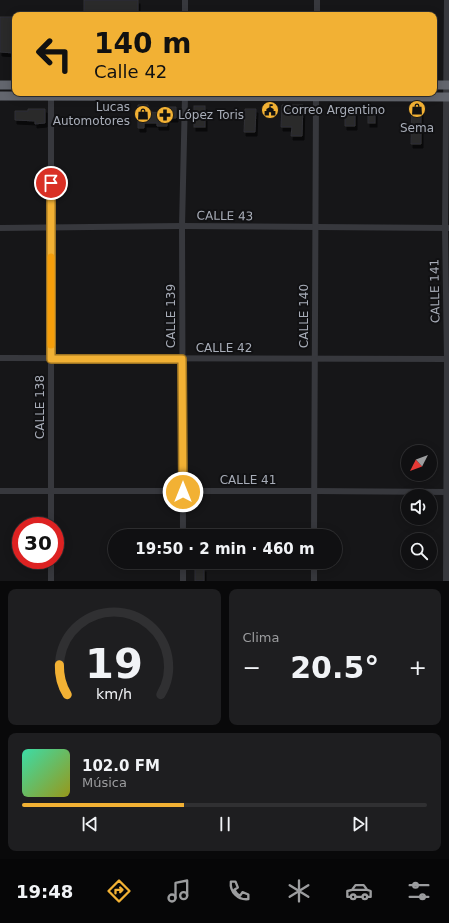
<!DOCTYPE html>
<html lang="es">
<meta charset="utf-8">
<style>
:root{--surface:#101012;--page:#1e1e20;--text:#f1f3f6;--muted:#9c9d9f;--line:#303032;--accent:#f2b134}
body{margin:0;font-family:"DejaVu Sans",sans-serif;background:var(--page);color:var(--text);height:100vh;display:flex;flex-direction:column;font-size:15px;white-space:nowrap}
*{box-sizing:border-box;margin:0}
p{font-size:13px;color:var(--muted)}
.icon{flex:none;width:22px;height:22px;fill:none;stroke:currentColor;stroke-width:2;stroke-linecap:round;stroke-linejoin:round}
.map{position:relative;height:581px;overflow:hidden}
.sheet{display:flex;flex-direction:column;gap:8px;padding:8px;background:#09090a;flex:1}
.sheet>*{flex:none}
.top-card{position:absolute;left:12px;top:12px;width:425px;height:84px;border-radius:8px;box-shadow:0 2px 10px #0003,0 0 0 1px var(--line);background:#f2b134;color:#111;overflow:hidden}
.needle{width:26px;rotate:228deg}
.controls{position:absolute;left:401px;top:445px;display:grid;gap:8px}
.controls a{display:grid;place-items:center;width:36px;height:36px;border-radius:50%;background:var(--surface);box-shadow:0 2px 10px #0003,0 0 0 1px var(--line);font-size:20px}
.speed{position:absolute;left:12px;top:517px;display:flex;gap:8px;font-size:20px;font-weight:700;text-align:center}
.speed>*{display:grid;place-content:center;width:52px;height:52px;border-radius:50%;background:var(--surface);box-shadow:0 2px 10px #0003,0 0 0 1px var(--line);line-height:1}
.speed .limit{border:6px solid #d22;background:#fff;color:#111}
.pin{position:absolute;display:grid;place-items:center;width:34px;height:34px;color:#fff;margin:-17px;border:2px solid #fff;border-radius:50%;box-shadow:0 1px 4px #0007}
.me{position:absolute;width:44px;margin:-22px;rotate:0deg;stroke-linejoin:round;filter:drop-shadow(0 0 3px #0008)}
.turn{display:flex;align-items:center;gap:14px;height:84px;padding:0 16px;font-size:18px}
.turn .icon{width:52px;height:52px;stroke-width:2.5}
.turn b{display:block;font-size:28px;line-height:34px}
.big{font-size:30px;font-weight:800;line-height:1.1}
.sheet .tile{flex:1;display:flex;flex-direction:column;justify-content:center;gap:6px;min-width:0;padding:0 14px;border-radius:8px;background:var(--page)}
.sheet .dial{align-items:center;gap:0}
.dial svg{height:104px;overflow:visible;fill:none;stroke:var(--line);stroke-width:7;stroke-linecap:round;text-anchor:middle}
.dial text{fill:var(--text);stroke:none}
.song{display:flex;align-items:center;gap:12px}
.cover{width:48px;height:48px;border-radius:6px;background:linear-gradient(135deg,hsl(160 70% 55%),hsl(60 70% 35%))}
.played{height:4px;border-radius:2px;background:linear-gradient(90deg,var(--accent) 40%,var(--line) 40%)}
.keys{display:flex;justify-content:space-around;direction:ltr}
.heat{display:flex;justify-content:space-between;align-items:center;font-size:22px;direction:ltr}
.sheet .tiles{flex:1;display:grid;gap:8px;grid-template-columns:1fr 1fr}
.tile:last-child{grid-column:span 2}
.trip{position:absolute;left:108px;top:529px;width:234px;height:40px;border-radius:20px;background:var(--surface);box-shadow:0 2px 10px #0003,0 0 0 1px var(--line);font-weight:800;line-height:40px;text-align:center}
.tabs{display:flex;height:64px;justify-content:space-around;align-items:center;background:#060607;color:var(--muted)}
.tabs .icon{width:28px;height:28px}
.tabs .selected{color:var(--accent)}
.tabs b{font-size:18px;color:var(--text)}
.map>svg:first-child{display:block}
.building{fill:#29292c;stroke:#303034;filter:url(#shadow)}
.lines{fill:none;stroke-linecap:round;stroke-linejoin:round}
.minor{stroke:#37383d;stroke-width:6}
.highway{stroke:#63666e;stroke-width:9}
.route-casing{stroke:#9d7322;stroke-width:10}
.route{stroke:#f2b134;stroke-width:7}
.slow{stroke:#f59e0b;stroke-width:7}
.labels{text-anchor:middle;stroke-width:4;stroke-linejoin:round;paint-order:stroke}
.poi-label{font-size:12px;fill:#a8adb8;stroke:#111113;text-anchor:start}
.street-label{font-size:12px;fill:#a8adb8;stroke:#111113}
</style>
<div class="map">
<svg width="449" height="581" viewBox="0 0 449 581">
<defs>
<filter id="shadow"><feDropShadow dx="2" dy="4" stdDeviation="0" flood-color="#0009"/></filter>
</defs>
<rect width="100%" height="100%" fill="#161618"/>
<!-- building -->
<g class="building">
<rect x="84" y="0" width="54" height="15"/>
<path d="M0,17h15l-1,36 -14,-1z"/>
<path d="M138,105h10v7l19,1v-6h9v11h-9v8h-10v-3h-13v5h-6z"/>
<path d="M282,105h21l-1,31h-11l1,-9h-11z"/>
<path d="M412,105h9v39h-10z"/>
<rect x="194" y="106" width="11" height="21"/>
<path d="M345,108l10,1v17h-10z"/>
<path d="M28,109h17v14l-10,1v-3l-20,-1v-9h13z"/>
<path d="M245,109h11l-1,23h-11z"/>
<rect x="368" y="111" width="7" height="12"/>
<rect x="195" y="568" width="9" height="13"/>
</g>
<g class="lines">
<!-- minor -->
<g class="minor">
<path d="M185,15v-15"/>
<path d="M317,15v-15"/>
<path d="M0,228l182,-2 266,2"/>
<path d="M0,358l449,1"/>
<path d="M0,491h315l134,1"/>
<path d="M51,526v-430"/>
<path d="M183,536l-1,-310 3,-130"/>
<path d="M314,536l2,-440"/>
<path d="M51,560v21"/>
<path d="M183,581v-19"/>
<path d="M314,581v-19"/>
<path d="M446,581l1,-222 -2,-131 2,-228"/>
</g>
<!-- highway -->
<g class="highway">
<path d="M0,85h15"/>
<path d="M434,85h15"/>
<path d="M0,96l449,1"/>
</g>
</g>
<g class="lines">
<!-- route casing -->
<g class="route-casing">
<path id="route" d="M51,183v176h131l1,133"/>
</g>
<!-- route -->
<use href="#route" class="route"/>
<!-- slow -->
<path class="slow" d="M51,257v88"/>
</g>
<!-- icons -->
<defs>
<g id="shop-disc" transform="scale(0.9)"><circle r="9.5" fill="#f2b134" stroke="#111113"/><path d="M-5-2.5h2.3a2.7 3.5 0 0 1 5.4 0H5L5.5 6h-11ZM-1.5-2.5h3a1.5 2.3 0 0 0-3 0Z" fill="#111"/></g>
<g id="civic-disc" transform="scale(0.9)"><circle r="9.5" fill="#f2b134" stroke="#111113"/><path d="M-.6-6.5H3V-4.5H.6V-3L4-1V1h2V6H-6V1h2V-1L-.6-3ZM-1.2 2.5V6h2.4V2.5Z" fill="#111"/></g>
<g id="pharmacy-disc" transform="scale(0.9)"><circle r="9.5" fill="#f2b134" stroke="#111113"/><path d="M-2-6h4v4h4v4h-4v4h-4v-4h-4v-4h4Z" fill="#111"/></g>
</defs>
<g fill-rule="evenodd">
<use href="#shop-disc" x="417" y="109"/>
<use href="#civic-disc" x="270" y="110"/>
<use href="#shop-disc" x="143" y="114"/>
<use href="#pharmacy-disc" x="165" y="115"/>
</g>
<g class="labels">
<!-- poi labels -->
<g class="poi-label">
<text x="130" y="111" text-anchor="end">Lucas<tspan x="130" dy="14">Automotores</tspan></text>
<text x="283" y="114">Correo Argentino</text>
<text x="178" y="119">López Toris</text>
<text x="417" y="132" text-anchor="middle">Sema</text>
</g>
<!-- street labels -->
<g class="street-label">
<text transform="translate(225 216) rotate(1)" y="4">CALLE 43</text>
<text transform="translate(435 291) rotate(-91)" y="4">CALLE 141</text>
<text transform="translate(171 316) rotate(-90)" y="4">CALLE 139</text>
<text transform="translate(304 316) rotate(-90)" y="4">CALLE 140</text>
<text x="224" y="352">CALLE 42</text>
<text transform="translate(40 407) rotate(-90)" y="4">CALLE 138</text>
<text x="248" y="484">CALLE 41</text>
</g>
</g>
</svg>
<div class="controls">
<a><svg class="needle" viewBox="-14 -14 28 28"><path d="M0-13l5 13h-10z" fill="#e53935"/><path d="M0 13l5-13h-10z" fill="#9c9d9f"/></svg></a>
<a><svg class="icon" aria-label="sound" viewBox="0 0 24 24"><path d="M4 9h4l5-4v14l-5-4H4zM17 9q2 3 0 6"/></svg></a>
<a><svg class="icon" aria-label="search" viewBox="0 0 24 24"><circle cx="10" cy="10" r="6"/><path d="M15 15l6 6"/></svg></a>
</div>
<div class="speed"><div class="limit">30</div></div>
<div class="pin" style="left:51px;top:183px;background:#d93025"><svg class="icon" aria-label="arrive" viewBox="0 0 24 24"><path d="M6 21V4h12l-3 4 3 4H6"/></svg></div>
<svg class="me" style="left:183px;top:492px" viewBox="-20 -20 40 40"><circle r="17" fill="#f2b134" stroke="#fff" stroke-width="3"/><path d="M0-11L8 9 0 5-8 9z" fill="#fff"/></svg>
<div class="trip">19:50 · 2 min · 460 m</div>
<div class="top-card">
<div class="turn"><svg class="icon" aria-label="left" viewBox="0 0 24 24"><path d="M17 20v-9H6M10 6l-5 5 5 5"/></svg><div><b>140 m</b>Calle 42</div></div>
</div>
</div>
<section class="sheet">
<div class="tiles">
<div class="tile dial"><svg viewBox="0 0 100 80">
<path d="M14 69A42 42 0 1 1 86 69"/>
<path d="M14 69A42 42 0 0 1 8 46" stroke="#f2b134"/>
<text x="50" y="56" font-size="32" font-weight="700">19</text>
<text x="50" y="72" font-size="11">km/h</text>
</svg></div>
<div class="tile"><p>Clima</p>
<div class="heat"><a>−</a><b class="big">20.5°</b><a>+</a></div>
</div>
<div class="tile">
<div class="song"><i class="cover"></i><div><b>102.0 FM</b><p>Música</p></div></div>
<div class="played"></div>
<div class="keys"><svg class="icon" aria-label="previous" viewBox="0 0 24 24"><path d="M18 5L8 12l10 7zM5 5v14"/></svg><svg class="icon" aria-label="pause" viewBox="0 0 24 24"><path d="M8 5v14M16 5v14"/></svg><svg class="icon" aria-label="next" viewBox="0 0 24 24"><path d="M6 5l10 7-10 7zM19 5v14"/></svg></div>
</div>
</div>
</section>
<nav class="tabs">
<b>19:48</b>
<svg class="icon selected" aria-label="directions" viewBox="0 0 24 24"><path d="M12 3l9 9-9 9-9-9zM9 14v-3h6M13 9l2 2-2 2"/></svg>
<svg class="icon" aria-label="music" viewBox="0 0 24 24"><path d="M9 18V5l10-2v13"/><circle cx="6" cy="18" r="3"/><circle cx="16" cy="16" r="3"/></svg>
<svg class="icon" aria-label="phone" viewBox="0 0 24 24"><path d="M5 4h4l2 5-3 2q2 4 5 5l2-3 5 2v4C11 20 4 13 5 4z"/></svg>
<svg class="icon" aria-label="climate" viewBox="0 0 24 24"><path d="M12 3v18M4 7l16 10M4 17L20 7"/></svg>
<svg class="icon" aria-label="car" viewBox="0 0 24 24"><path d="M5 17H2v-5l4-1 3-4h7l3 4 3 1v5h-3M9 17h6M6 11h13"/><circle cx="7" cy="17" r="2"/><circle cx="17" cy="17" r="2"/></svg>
<svg class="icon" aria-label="filters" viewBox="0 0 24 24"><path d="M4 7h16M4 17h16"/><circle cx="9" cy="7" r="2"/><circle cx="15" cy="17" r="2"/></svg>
</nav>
